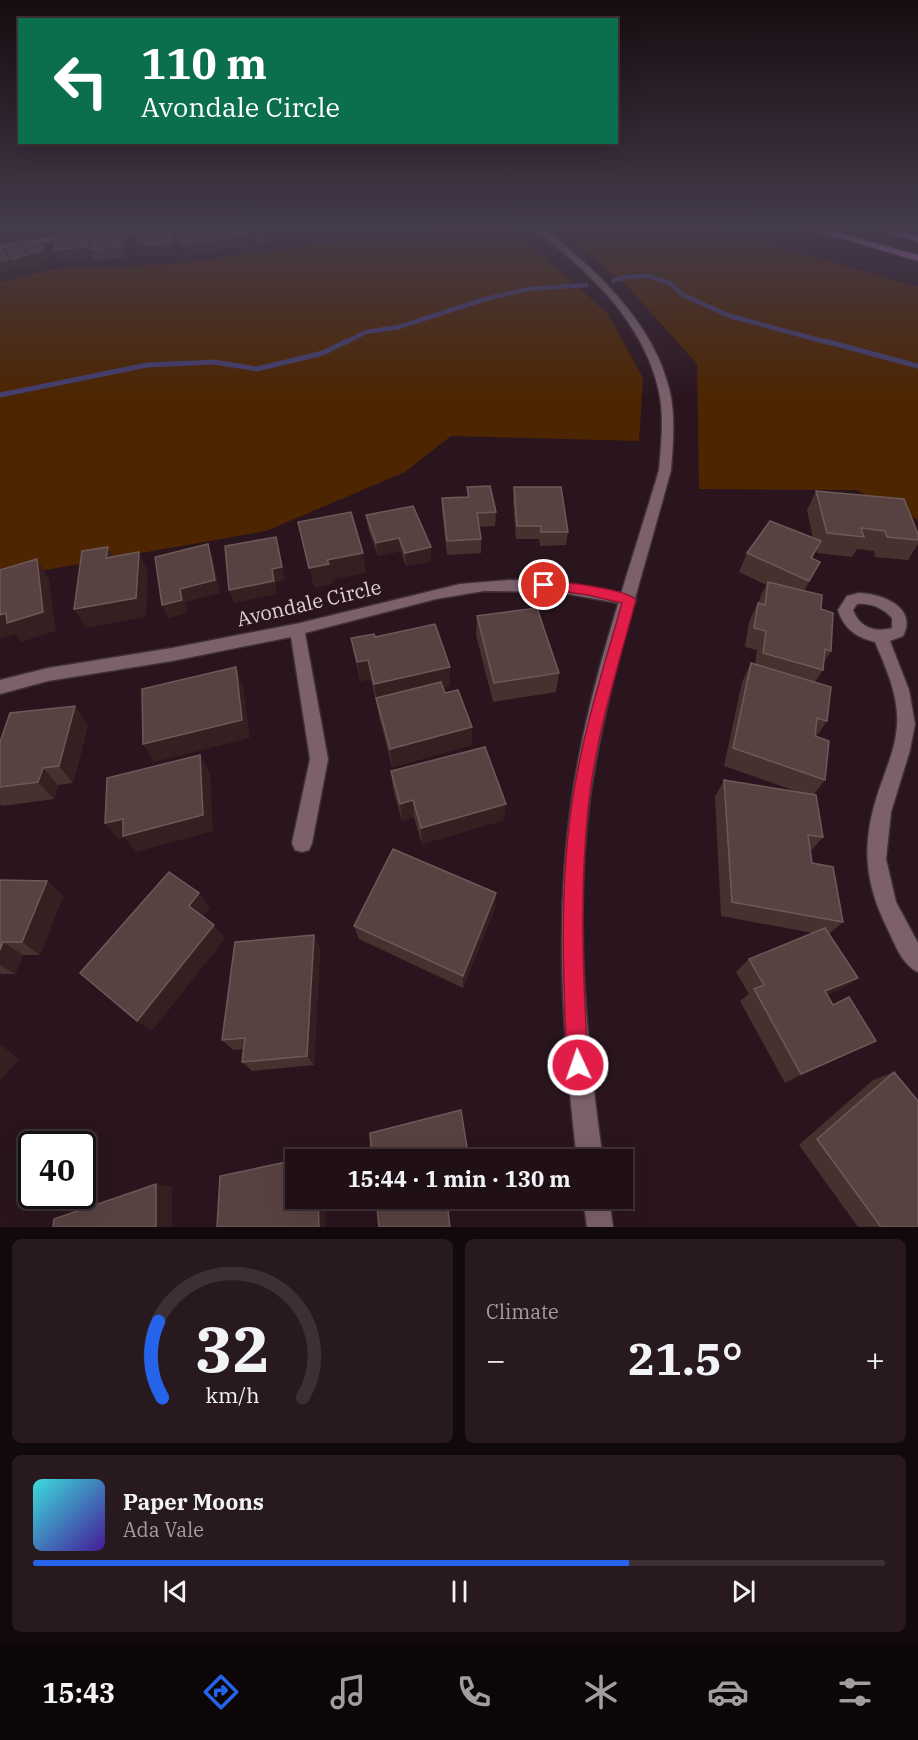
<!DOCTYPE html>
<meta charset="utf-8">
<style>
:root{--surface:#201016;--page:#28191f;--text:#f1f3f6;--muted:#a29da1;--line:#3d3035;--accent:#2563eb}
body{margin:0;font-family:"IBM Plex Serif",serif;background:var(--page);color:var(--text);height:100vh;display:flex;flex-direction:column;font-size:22px;white-space:nowrap}
*{box-sizing:border-box;margin:0}
p{font-size:20px;color:var(--muted)}
.icon{flex:none;width:33px;height:33px;fill:none;stroke:currentColor;stroke-width:2;stroke-linecap:round;stroke-linejoin:round}
.map{position:relative;height:1227px;overflow:hidden}
.details{display:flex;flex-direction:column;gap:12px;padding:12px;background:#12090c;flex:1}
.details>*{flex:none}
.guide{position:absolute;left:18px;top:18px;width:600px;height:126px;border-radius:0px;box-shadow:0 6px 24px #0002,0 0 0 2px var(--line);background:#0b6e4f;color:#fff;overflow:hidden}
.speed{position:absolute;left:18px;top:1131px;display:flex;gap:12px;font-size:30px;font-weight:700;text-align:center}
.speed>*{display:grid;place-content:center;width:78px;height:78px;border-radius:50%;background:var(--surface);box-shadow:0 6px 24px #0002,0 0 0 2px var(--line);line-height:1}
.speed .limit{border:3px solid #111;border-radius:9px;background:#fff;color:#111}
.pin{position:absolute;display:grid;place-items:center;width:51px;height:51px;color:#fff;margin:-26px;border:3px solid #fff;border-radius:50%;box-shadow:0 2px 6px #0007}
.me{position:absolute;width:66px;margin:-33px;rotate:357deg;stroke-linejoin:round;filter:drop-shadow(0 0 4px #0008)}
.turn{display:flex;align-items:center;gap:21px;height:126px;padding:0 24px;font-size:27px}
.turn .icon{width:78px;height:78px;stroke-width:2.5}
.turn b{display:block;font-size:42px;line-height:51px}
.big{font-size:45px;font-weight:800;line-height:1.1}
.details .tile{flex:1;display:flex;flex-direction:column;justify-content:center;gap:9px;min-width:0;padding:0 21px;border-radius:9px;background:var(--page)}
.details .dial{align-items:center;gap:0}
.dial svg{height:156px;overflow:visible;fill:none;stroke:var(--line);stroke-width:7;stroke-linecap:round;text-anchor:middle}
.dial text{fill:var(--text);stroke:none}
.song{display:flex;align-items:center;gap:18px}
.cover{width:72px;height:72px;border-radius:9px;background:linear-gradient(135deg,hsl(180 70% 55%),hsl(260 70% 35%))}
.played{height:6px;border-radius:3px;background:linear-gradient(90deg,var(--accent) 70%,var(--line) 70%)}
.keys{display:flex;justify-content:space-around;direction:ltr}
.heat{display:flex;justify-content:space-between;align-items:center;font-size:33px;direction:ltr}
.details .tiles{flex:1;display:grid;gap:12px;grid-template-columns:1fr 1fr}
.tile:last-child{grid-column:span 2}
.trip{position:absolute;left:285px;top:1149px;width:348px;height:60px;border-radius:0px;background:var(--surface);box-shadow:0 6px 24px #0002,0 0 0 2px var(--line);font-weight:800;line-height:60px;text-align:center}
.menu{display:flex;height:96px;justify-content:space-around;align-items:center;background:#0d0609;color:var(--muted)}
.menu .icon{width:42px;height:42px}
.menu .on{color:var(--accent)}
.menu b{font-size:27px;color:var(--text)}
.map>svg:first-child{display:block}
.green{fill:#4d2500}
.lines{fill:none;stroke-linecap:round;stroke-linejoin:round}
.stream-far1{stroke:#453e6f;stroke-width:4.5}
.stream{stroke:#453e6f;stroke-width:5}
.minor-casing{stroke:#3f3036;stroke-width:3}
.tertiary-casing{stroke:#3f3036;stroke-width:3}
.motorway-casing{stroke:#3f3036;stroke-width:3}
.minor{fill:#7c616c;fill-rule:evenodd}
.tertiary{fill:#7c616c;fill-rule:evenodd}
.motorway{fill:#cf7ddf;fill-rule:evenodd}
.wall{fill:#47312f}
.shaded-wall{fill:#351f20}
.building{fill:#584241;stroke:#6d5958;stroke-width:1.5}
.route{fill:#e11d48;stroke:#92132f;stroke-width:1.5}
.labels{text-anchor:middle;stroke-width:6;stroke-linejoin:round;paint-order:stroke}
.street-label{font-size:20px;fill:#e0d1d7;stroke:#2a151e}
</style>
<div class="map">
<svg width="918" height="1227" viewBox="0 0 918 1227">
<rect width="100%" height="100%" fill="#2a151e"/>
<!-- green -->
<g class="green">
<path d="M437,228h75l96,86 35,64 -4,63 -188,-5 -46,36 -139,59 -266,47v-296l55,-13 120,-5z"/>
<path d="M556,228h159l203,59v233l-62,-30 -157,-1 -2,-125 -68,-76z"/>
</g>
<g class="lines">
<!-- stream-far1 -->
<g class="stream-far1">
<path d="M613,281l12,-4 23,-1 22,7 13,12 47,21 100,27"/>
<path d="M344,343l22,-11 33,-5 83,-27 46,-11 58,-4"/>
</g>
<!-- stream -->
<g class="stream">
<path d="M825,341l93,25"/>
<path d="M0,395l147,-30 67,-3 43,7 66,-16 24,-12"/>
</g>
<!-- minor casing -->
<g class="minor-casing">
<g id="minor">
<path d="M153,228h46l-121,9 -78,12v-4l78,-12z"/>
<path d="M509,580l48,2 72,13 5,1 2,4 -2,4 -5,1 -72,-13 -73,-1 -48,8 -131,34 23,126 -16,84 -3,7 -7,2 -7,-2 -3,-7 18,-84 -19,-122 -119,24 -124,20 -48,13v-14l48,-12 124,-20 128,-25 160,-39z"/>
<path d="M859,593c23,1 59,14 44,43l-13,5 19,49 6,34 -5,26 -19,62 -5,47 10,43 22,41v29c-15,-7 -22,-25 -29,-40 -26,-51 -28,-91 -9,-145 7,-20 16,-41 17,-62 2,-29 -11,-57 -22,-83 -19,-5 -31,-13 -37,-32l9,-14zM857,604c14,-1 26,4 35,14v10c-17,5 -33,-1 -39,-18z"/>
</g>
</g>
<!-- tertiary casing -->
<g class="tertiary-casing">
<g id="tertiary">
<path d="M529,228c21,0 35,18 50,30 42,37 81,83 92,139 4,24 2,49 0,73 -29,108 -65,216 -81,327 -16,121 -4,242 13,363h-26c-14,-121 -23,-241 -5,-362 16,-112 55,-220 87,-328 2,-24 5,-49 1,-73 -10,-55 -46,-100 -87,-136 -8,-7 -16,-14 -24,-21 -7,-5 -14,-6 -20,-12z"/>
<path d="M583,1198h26l4,29h-26z"/>
</g>
</g>
<!-- motorway casing -->
<g class="motorway-casing">
<g id="motorway">
<path d="M806,228h15l97,27v6z"/>
<path d="M874,228h15l29,8v6z"/>
</g>
</g>
<!-- minor -->
<use href="#minor" class="minor"/>
<!-- tertiary -->
<use href="#tertiary" class="tertiary"/>
<!-- motorway -->
<use href="#motorway" class="motorway"/>
</g>
<!-- wall -->
<g class="wall">
<path d="M210,228l37,6 2,11 -30,5 -6,-12z"/>
<path d="M250,228h72l1,8 -31,5 -8,-10 1,7 -26,7 -9,-14z"/>
<path d="M175,230l37,10 3,11 -30,4 -6,-14z"/>
<path d="M128,231l4,11 -7,16 -32,2 -2,-5v3l-33,4 31,-30 4,9z"/>
<path d="M4,245l44,16 -29,9 -10,-13z"/>
<path d="M467,487l29,25 -1,14 -16,1 2,12v14l-34,2 -5,-43v-14l25,-1z"/>
<path d="M514,487l54,45 -2,13 -26,1 -1,-7h-23l-3,-38z"/>
<path d="M816,491l102,43v10l-10,16 -33,-3 -1,-6 -17,-2 -5,8 -35,-4 -1,-3 -4,9 8,3 -16,29 17,18 10,42 -7,11 -1,8 -8,12 12,39 -11,16 9,43 -11,14 9,43 -12,14 1,12 31,59 -14,12 29,44 -18,12 -13,5 6,10 43,36 -91,42 -45,-82 9,-7 -13,-22 13,-13 64,-26 -92,-17 -6,-119 9,-17 74,12 -74,-26 18,-84 9,-19 4,1 2,-14 -12,-3 4,-25 17,-37 -27,-13 8,-19 66,-15 -6,-28z"/>
<path d="M366,515l65,32v14l-25,5 -5,-15 -23,5 -10,-28z"/>
<path d="M477,616l82,57 -3,19 -63,10 -17,-67z"/>
<path d="M375,637l75,30v19l-7,1 29,58 -80,22 -13,-51 -8,-37 -11,2 -9,-43z"/>
<path d="M88,725l-15,58 -15,2 -4,14 -52,7 -2,-2v-62z"/>
<path d="M391,771l113,49 -82,24 -8,-27 -12,4 -9,-32z"/>
<path d="M0,880l47,1 16,15 -23,59h-17l-8,19h-15z"/>
<path d="M495,908l-32,80 -104,-49 -5,-13z"/>
<path d="M320,949l-6,116 -62,6 -10,-9 1,-13 -10,1 -11,-10z"/>
<path d="M894,1072l24,155h-60l-59,-82 74,-65z"/>
</g>
<!-- shaded-wall -->
<g class="shaded-wall">
<path d="M0,228h13l3,6 -16,4z"/>
<path d="M17,228h36l-33,6z"/>
<path d="M278,228h6l1,10 -26,7 -2,-11z"/>
<path d="M301,228h21l1,8 -31,5 -2,-11z"/>
<path d="M330,228h25v1l-24,4z"/>
<path d="M362,228h13l-13,2z"/>
<path d="M170,229l3,11v14l-24,2v-2l-7,1 -4,-12z"/>
<path d="M128,231l4,11 -7,16 -4,-11z"/>
<path d="M89,232l4,10 -4,7 2,6v3l-33,4 -4,-12z"/>
<path d="M247,234l2,11 -30,5 -3,-11z"/>
<path d="M212,240l3,11 -30,4 -3,-11z"/>
<path d="M44,249l4,12 -29,9 -6,-11z"/>
<path d="M9,259l5,11 -14,3v-12z"/>
<path d="M276,537l9,43 -10,3 2,11 -43,9 -5,-13 43,-21z"/>
<path d="M399,538l2,13 -23,5 -2,-13z"/>
<path d="M208,544l5,14 7,35 -34,9 1,11 -19,5 -6,-13 18,-16z"/>
<path d="M108,547l9,20 -11,-9z"/>
<path d="M431,547v14l-25,5 -1,-13z"/>
<path d="M139,552l9,20 -2,45 -60,11 -12,-19z"/>
<path d="M363,553l3,20 -34,7v4l-18,4 -5,-20 18,-8z"/>
<path d="M37,559l12,20 7,52 -35,11 -6,-8 -15,5v-24z"/>
<path d="M820,562l-10,20 -11,18 10,-19z"/>
<path d="M368,660l3,19 -11,2 -3,-19z"/>
<path d="M236,667l7,19 7,52 -96,24 -11,-18z"/>
<path d="M450,667v19l-73,16 -3,-18z"/>
<path d="M75,706l13,19 -15,58 -14,-17z"/>
<path d="M472,727v18l-80,22 -2,-18z"/>
<path d="M200,755l10,18 3,58 -77,21 -11,-14 -7,1 -13,-16z"/>
<path d="M43,768l15,17 -4,14 -16,-17z"/>
<path d="M413,800l1,17 -12,4 -2,-17z"/>
<path d="M506,804l-2,16 -82,24 -1,-16z"/>
<path d="M47,881l16,15 -23,59 -18,-13z"/>
<path d="M199,893l11,15 -10,12 -11,-14z"/>
<path d="M496,893l-1,15 -32,80v-12z"/>
<path d="M214,925l11,14 -73,92 -15,-10z"/>
<path d="M314,935l6,14 -6,116 -7,-9z"/>
<path d="M3,942l20,13 -8,19 -15,-9v-15z"/>
<path d="M858,978l-18,12 -32,13 17,-12z"/>
<path d="M876,1041l-20,9 -71,33 16,-9z"/>
<path d="M0,1044l19,15 -19,22z"/>
<path d="M156,1184l16,3v40h-16z"/>
<path d="M318,1198h7l1,29h-7z"/>
<path d="M476,1202v3l-27,7 -1,-2z"/>
</g>
<!-- building -->
<g class="building">
<path d="M186,228h20l6,12 -30,4 -7,-14z"/>
<path d="M211,228h32l4,6 -31,5z"/>
<path d="M253,228h25l-21,6z"/>
<path d="M170,229l-1,14 -23,2v-2h-8l1,-8 9,-1v-3z"/>
<path d="M128,231l-7,16 -32,2 9,-17z"/>
<path d="M89,232l-2,15 -33,3 3,-12 6,-1v-3z"/>
<path d="M28,240l3,3 7,-1 6,7 -31,10 -9,-14z"/>
<path d="M0,247l9,12 -9,2z"/>
<path d="M490,486l6,26 -19,1 4,26 -34,2 -5,-43 27,-1 -2,-10z"/>
<path d="M514,487h47l7,45h-27v-6h-24z"/>
<path d="M816,491l88,8 14,35v6l-31,-3 -2,-6 -24,-3 3,9 -37,-4z"/>
<path d="M413,506l18,41 -26,6 -6,-15 -23,5 -10,-28z"/>
<path d="M351,512l12,41 -36,7 2,4 -20,4 -11,-46z"/>
<path d="M770,521l51,20 -10,17 9,4 -11,19 -62,-28z"/>
<path d="M276,537l6,30 -10,2 2,12 -45,9 -4,-44z"/>
<path d="M208,544l7,36 -35,9 2,11 -20,5 -7,-48z"/>
<path d="M108,547l-2,11 33,-6 -3,46 -62,11 8,-58z"/>
<path d="M37,559l6,53 -36,11 -1,-10 -6,2v-45z"/>
<path d="M768,582l54,13 -1,14 12,4 -2,38 -6,-2 -2,21 -60,-17 3,-22 -12,-3 4,-25 7,2z"/>
<path d="M537,608l22,65 -65,10 -17,-67z"/>
<path d="M435,624l15,43 -76,17 -6,-24 -11,2 -6,-24 23,-4 1,3z"/>
<path d="M751,663l80,24 -4,34 -10,-3 -2,18 14,5 -4,39 -92,-32z"/>
<path d="M236,667l6,53 -99,24 -1,-55z"/>
<path d="M441,682l4,11 13,-3 14,37 -82,22 -14,-51z"/>
<path d="M75,706l-16,60 -16,2 -5,14 -38,5v-45l10,-29z"/>
<path d="M485,747l21,57 -85,24 -8,-28 -13,4 -9,-33z"/>
<path d="M200,755l3,60 -80,21v-17l-18,4 2,-45z"/>
<path d="M724,780l92,15 7,42 -15,-2 4,28 21,4 10,55 -111,-20z"/>
<path d="M393,849l103,44 -33,83 -109,-50z"/>
<path d="M169,872l30,21 -10,13 25,19 -77,96 -57,-48z"/>
<path d="M0,880l47,1 -25,61h-19l-3,8z"/>
<path d="M825,928l33,50 -33,13 8,14 16,-8 27,44 -75,33 -47,-85 10,-4 -15,-26z"/>
<path d="M314,935l-7,121 -65,6 3,-24 -23,2 13,-98z"/>
<path d="M894,1072l24,29v126h-37l-64,-88z"/>
<path d="M461,1110l8,50h-97l-2,-27z"/>
<path d="M317,1156v4h-18z"/>
<path d="M296,1160v38h22l1,29h-102l3,-51z"/>
<path d="M156,1184v43h-103l1,-8z"/>
<path d="M376,1198h100v4l-28,8 2,17h-71z"/>
</g>
<!-- sky -->
<linearGradient id="sky" x2="0" y2="1"><stop stop-color="#170c10"/><stop offset="0.57" stop-color="#443b4c"/><stop offset="1" stop-color="#443b4c" stop-opacity="0"/></linearGradient>
<rect width="918" height="400" fill="url(#sky)"/>
<!-- route -->
<path class="route" d="M544,580c17,2 83,8 92,20 -18,66 -39,132 -47,200 -10,89 -6,176 -1,265l-3,7 -7,4 -8,-4 -3,-7c-4,-90 -8,-179 6,-268 10,-66 31,-130 49,-194l-34,-8 -49,-7 -2,-3z"/>
<g class="labels">
<!-- street labels -->
<g class="street-label">
<text transform="translate(309 603) rotate(-13)" y="7">Avondale Circle</text>
</g>
</g>
</svg>
<div class="speed"><div class="limit">40</div></div>
<div class="pin" style="left:544px;top:585px;background:#d93025"><svg class="icon" aria-label="arrive" viewBox="0 0 24 24"><path d="M6 21V4h12l-3 4 3 4H6"/></svg></div>
<svg class="me" style="left:578px;top:1065px" viewBox="-20 -20 40 40"><circle r="17" fill="#e11d48" stroke="#fff" stroke-width="3"/><path d="M0-11L8 9 0 5-8 9z" fill="#fff"/></svg>
<div class="trip">15:44 · 1 min · 130 m</div>
<div class="guide">
<div class="turn"><svg class="icon" aria-label="left" viewBox="0 0 24 24"><path d="M17 20v-9H6M10 6l-5 5 5 5"/></svg><div><b>110 m</b>Avondale Circle</div></div>
</div>
</div>
<section class="details">
<div class="tiles">
<div class="tile dial"><svg viewBox="0 0 100 80">
<path d="M14 69A42 42 0 1 1 86 69"/>
<path d="M14 69A42 42 0 0 1 12 30" stroke="#2563eb"/>
<text x="50" y="56" font-size="32" font-weight="700">32</text>
<text x="50" y="72" font-size="11">km/h</text>
</svg></div>
<div class="tile"><p>Climate</p>
<div class="heat"><a>−</a><b class="big">21.5°</b><a>+</a></div>
</div>
<div class="tile">
<div class="song"><i class="cover"></i><div><b>Paper Moons</b><p>Ada Vale</p></div></div>
<div class="played"></div>
<div class="keys"><svg class="icon" aria-label="previous" viewBox="0 0 24 24"><path d="M18 5L8 12l10 7zM5 5v14"/></svg><svg class="icon" aria-label="pause" viewBox="0 0 24 24"><path d="M8 5v14M16 5v14"/></svg><svg class="icon" aria-label="next" viewBox="0 0 24 24"><path d="M6 5l10 7-10 7zM19 5v14"/></svg></div>
</div>
</div>
</section>
<nav class="menu">
<b>15:43</b>
<svg class="icon on" aria-label="directions" viewBox="0 0 24 24"><path d="M12 3l9 9-9 9-9-9zM9 14v-3h6M13 9l2 2-2 2"/></svg>
<svg class="icon" aria-label="music" viewBox="0 0 24 24"><path d="M9 18V5l10-2v13"/><circle cx="6" cy="18" r="3"/><circle cx="16" cy="16" r="3"/></svg>
<svg class="icon" aria-label="phone" viewBox="0 0 24 24"><path d="M5 4h4l2 5-3 2q2 4 5 5l2-3 5 2v4C11 20 4 13 5 4z"/></svg>
<svg class="icon" aria-label="climate" viewBox="0 0 24 24"><path d="M12 3v18M4 7l16 10M4 17L20 7"/></svg>
<svg class="icon" aria-label="car" viewBox="0 0 24 24"><path d="M5 17H2v-5l4-1 3-4h7l3 4 3 1v5h-3M9 17h6M6 11h13"/><circle cx="7" cy="17" r="2"/><circle cx="17" cy="17" r="2"/></svg>
<svg class="icon" aria-label="filters" viewBox="0 0 24 24"><path d="M4 7h16M4 17h16"/><circle cx="9" cy="7" r="2"/><circle cx="15" cy="17" r="2"/></svg>
</nav>
